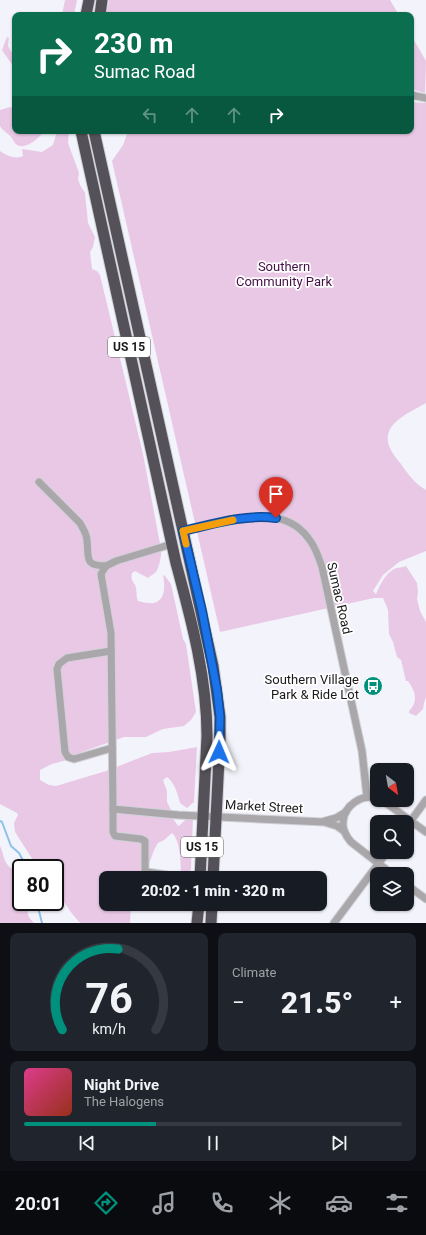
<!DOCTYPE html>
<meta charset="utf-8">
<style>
:root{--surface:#171b24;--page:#20242c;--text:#f1f3f6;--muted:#9ea1a6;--line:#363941;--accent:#00917c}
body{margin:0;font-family:Roboto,sans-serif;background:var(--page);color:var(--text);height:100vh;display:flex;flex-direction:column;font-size:15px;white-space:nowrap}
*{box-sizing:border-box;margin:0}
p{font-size:13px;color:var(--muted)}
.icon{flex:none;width:22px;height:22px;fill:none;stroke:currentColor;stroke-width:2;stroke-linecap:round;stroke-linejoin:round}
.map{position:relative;height:923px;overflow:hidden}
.panel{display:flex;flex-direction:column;gap:10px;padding:10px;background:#0d0f14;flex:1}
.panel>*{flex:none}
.top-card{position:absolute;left:12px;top:12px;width:402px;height:122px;border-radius:8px;box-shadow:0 1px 3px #0004;background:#0b6e4f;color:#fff;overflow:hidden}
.needle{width:26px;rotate:149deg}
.controls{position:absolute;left:370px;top:763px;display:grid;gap:8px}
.controls a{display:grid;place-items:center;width:44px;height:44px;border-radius:8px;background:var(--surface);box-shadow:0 1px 3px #0004;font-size:20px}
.speed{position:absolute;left:12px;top:859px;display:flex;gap:8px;font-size:20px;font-weight:700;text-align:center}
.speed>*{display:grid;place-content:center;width:52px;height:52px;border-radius:50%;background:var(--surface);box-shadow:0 1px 3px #0004;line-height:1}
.speed .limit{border:2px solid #111;border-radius:6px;background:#fff;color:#111}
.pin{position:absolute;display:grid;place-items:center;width:34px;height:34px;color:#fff;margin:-41px -17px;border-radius:50% 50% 50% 0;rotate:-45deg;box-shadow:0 0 4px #0007}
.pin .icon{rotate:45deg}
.me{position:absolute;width:44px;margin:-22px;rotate:1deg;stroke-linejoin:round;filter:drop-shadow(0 0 3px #0008)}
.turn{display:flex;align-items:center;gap:14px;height:84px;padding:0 16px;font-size:18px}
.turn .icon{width:52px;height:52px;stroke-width:2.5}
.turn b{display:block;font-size:28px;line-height:34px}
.lanes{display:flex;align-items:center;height:38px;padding:0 16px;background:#0003;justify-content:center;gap:20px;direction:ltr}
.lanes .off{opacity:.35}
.big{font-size:30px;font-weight:800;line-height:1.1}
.panel .widget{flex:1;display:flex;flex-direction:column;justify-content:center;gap:6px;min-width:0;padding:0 14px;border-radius:8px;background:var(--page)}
.panel .dial{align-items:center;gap:0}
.dial svg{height:104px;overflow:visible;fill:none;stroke:var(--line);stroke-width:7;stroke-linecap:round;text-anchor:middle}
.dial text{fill:var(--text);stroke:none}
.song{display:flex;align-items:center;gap:12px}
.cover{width:48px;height:48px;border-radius:6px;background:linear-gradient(135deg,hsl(330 70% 55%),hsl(10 70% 35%))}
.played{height:4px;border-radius:2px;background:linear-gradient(90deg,var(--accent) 35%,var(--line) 35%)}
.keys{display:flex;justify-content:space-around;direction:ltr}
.heat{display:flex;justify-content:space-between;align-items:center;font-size:22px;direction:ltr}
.panel .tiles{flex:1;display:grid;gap:10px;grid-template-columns:1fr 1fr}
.widget:last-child{grid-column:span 2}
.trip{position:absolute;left:99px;top:871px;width:228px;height:40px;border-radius:8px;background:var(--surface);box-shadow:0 1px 3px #0004;font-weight:800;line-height:40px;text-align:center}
.tab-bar{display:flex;height:64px;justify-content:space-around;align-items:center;background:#090b0e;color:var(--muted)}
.tab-bar .icon{width:28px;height:28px}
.tab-bar .active{color:var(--accent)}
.tab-bar b{font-size:18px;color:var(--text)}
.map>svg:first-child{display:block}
.green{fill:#e9c8e6}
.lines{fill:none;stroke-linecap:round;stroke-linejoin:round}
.stream{stroke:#8cc1ea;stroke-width:2}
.minor-casing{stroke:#d0d0d7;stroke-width:9}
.highway-casing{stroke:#d0d0d7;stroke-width:13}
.minor{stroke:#a9a7aa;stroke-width:7}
.highway{stroke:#545258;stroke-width:11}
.route-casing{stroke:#114b97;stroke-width:10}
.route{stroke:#1a73e8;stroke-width:7}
.slow{stroke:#f59e0b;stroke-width:7}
.labels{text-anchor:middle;stroke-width:3.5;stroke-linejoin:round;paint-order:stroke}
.shield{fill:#fff;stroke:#5f5f60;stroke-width:1}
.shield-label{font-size:12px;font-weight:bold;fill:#1a1a1c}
.park-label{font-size:13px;fill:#460f46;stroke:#fff}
.street-label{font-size:13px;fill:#1a1a1c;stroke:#fff}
.poi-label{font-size:13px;fill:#1a1a1c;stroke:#fff;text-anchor:end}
</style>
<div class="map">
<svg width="426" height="923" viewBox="0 0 426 923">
<rect width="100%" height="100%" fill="#f3f3fb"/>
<!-- green -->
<g class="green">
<path d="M65,0h12l-3,15h-12z"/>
<path d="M109,0h281l9,15h-293z"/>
<path d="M411,35l15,26 -1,32 -14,-4z"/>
<path d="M7,37l2,1 -1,8 7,12v11l-13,-19z"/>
<path d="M411,102l15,1v300c-15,9 -45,20 -37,43 3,7 7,12 12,18 7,10 14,20 25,26v61l-27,11 -16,13 -10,16 3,3c4,-9 9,-20 18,-25 4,-2 8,-1 12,-3l11,17 1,9 -1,7 3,12 6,11v75l-2,6 -1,6 -7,7 -7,-3v-2c10,-10 6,-20 -1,-30h-2l-5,-21 -4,-3 -4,-15 -4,-8 -1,-24 -5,-12h-9l-154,34 -108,-471 11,-16 4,-11 5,-3h279z"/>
<path d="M10,107l5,2v22h29c-4,7 -19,19 -27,14 -3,-2 -4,-7 -8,-10 -2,-2 -7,-5 -9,-9 0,-4 0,-11 0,-16z"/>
<path d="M57,131h12l-1,12 11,30 -1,6 2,6 5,8 3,30 7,14 -2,10 -3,5 2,17 5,2 3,4 43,179 18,95c1,5 -2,19 -5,23 -2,2 -6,4 -8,6l-13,-7 -3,2c-2,9 3,9 4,15 1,5 0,9 2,13 4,1 12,3 16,2 12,-3 11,-18 9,-28l2,1 6,8 12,55 3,5 10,68 -5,8 -7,6 -21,3 -17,8h-22l-42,15 -15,8 -15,4 -12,6v10l9,5 7,1 50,-15 46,-18 17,-1 28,-5 -3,55 -7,6 -7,-5c-2,-9 -6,-21 -13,-26l-4,3 4,11v11l5,10v5l6,9 2,-1 6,-6 7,-1 -2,50 -2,10h-8c0,-12 0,-37 -9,-45l-8,7 -6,3 -3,5 -7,18v12h-42v26h25l-1,19h-49c-7,-4 -24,-31 -26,-39 -1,-5 0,-11 0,-16h-12l-5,-5 -5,-3 -18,-28 -1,-9 4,-8 -1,-2 -17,-9v-653c6,4 15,9 23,5l-1,-7 20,3 11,-7z"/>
<path d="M0,846c3,5 3,13 7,18 4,6 13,9 12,18l2,3v17h9c-4,10 -3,14 4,21h-34z"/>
</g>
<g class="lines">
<!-- stream -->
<g class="stream">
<path d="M0,821l2,1 9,24 8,7 8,15"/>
<path d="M42,902l-4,5 4,16"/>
</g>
<!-- minor casing -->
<g class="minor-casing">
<g id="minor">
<path d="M411,95l15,3"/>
<path d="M39,482l41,41c3,6 7,11 7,18 2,17 -3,25 19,25"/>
<path d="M183,531c16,-4 32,-7 48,-10 30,-6 61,-9 80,21 5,7 8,16 11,25l40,184 5,46"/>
<path d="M172,544l-56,17 -10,5 -5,8 10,59 2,176 65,6 146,7 13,4 7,5"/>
<path d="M111,651l-44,7 -8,6 -2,5 8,83 3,5 6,2 38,-11"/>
<path d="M377,798c-15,-4 -33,7 -34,24 -1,7 3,14 8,20l41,32"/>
<path d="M382,800l44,32"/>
<path d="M113,809v23l2,4 26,3 4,2v29l2,2 20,3 5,3"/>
<path d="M325,821l11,-3 10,-6"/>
<path d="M407,826l19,-26"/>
<path d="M407,885l19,14"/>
<path d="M334,923l53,-71"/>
</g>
</g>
<!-- highway casing -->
<g class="highway-casing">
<g id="highway">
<path d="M86,15l3,-15"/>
<path d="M100,15l2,-15"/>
<path d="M81,131l95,432c15,56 31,114 31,173l-7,142"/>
<path d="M94,131l119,535 7,51v22l-7,139"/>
<path d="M197,923l2,-19"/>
<path d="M211,923l1,-19"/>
</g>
</g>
<!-- minor -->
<use href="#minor" class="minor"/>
<!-- highway -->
<use href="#highway" class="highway"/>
</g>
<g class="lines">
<!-- route casing -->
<g class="route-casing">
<path id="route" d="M219,752l1,-35 -3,-27 -15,-79 -19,-80c30,-7 62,-17 93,-13"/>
</g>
<!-- route -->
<use href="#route" class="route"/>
<!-- slow -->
<path class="slow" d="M186,544l-3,-13 50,-11"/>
</g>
<!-- icons -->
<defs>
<g id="bus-disc" transform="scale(1)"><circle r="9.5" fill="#00917c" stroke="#fff"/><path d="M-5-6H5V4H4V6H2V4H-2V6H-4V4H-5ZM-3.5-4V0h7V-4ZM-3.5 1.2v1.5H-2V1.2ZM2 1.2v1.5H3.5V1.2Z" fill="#fff"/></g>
</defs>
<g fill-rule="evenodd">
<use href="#bus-disc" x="373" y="686"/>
</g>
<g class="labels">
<!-- shield labels -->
<g class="shield">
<rect x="108" y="337" width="42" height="20" rx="3"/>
<rect x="181" y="837" width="42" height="20" rx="3"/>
</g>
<g class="shield-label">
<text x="129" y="351">US 15</text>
<text x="202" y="851">US 15</text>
</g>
<!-- park labels -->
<g class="park-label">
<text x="284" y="271">Southern<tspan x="284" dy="15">Community Park</tspan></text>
</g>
<!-- street labels -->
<g class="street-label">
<text transform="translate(340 598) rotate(77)" y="5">Sumac Road</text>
<text transform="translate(264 806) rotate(3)" y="5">Market Street</text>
</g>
<!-- poi labels -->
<g class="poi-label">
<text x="359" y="684">Southern Village<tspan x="359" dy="15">Park &amp; Ride Lot</tspan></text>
</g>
</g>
</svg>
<div class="controls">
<a><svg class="needle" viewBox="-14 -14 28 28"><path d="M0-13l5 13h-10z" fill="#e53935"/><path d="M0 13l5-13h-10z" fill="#9ea1a6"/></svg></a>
<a><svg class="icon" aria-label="search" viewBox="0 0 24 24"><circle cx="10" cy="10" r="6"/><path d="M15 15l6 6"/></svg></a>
<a><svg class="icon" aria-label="layers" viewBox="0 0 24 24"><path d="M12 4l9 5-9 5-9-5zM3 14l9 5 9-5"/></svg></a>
</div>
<div class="speed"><div class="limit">80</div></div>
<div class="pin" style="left:276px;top:518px;background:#d93025"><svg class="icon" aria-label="arrive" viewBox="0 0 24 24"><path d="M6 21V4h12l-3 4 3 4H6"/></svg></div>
<svg class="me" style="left:219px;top:752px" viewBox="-20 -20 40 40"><path d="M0-17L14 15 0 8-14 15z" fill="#1a73e8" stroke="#fff" stroke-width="4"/></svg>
<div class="trip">20:02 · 1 min · 320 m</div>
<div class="top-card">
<div class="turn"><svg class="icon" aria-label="right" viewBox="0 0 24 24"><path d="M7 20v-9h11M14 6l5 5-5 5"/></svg><div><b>230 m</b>Sumac Road</div></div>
<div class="lanes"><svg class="icon off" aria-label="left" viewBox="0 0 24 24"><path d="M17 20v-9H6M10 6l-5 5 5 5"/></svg><svg class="icon off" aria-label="ahead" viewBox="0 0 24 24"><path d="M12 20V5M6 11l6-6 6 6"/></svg><svg class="icon off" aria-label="ahead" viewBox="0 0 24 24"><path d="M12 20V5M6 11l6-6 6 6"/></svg><svg class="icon" aria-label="right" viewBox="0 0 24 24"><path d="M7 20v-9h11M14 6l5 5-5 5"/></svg></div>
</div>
</div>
<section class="panel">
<div class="tiles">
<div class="widget dial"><svg viewBox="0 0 100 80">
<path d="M14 69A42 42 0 1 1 86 69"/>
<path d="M14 69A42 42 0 0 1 57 7" stroke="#00917c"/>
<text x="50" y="56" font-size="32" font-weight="700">76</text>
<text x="50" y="72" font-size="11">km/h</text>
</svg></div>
<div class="widget"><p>Climate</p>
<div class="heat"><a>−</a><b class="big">21.5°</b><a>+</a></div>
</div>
<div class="widget">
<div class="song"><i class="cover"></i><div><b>Night Drive</b><p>The Halogens</p></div></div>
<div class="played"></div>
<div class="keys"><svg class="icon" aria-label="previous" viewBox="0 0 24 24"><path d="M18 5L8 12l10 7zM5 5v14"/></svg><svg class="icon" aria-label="pause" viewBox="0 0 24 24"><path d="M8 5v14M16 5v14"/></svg><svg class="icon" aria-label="next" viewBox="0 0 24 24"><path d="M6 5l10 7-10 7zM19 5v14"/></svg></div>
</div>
</div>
</section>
<nav class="tab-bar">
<b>20:01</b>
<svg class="icon active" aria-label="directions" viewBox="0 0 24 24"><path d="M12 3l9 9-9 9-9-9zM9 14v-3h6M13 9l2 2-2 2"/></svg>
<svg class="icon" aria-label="music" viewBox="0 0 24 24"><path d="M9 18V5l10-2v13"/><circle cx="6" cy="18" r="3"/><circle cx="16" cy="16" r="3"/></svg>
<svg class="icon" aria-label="phone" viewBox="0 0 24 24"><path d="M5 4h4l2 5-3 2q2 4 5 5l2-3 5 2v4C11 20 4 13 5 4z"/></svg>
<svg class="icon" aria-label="climate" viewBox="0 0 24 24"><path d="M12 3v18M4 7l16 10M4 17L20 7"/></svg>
<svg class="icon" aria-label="car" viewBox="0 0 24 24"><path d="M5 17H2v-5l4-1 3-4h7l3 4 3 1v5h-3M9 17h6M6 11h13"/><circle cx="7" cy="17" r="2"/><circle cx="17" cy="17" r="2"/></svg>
<svg class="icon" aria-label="filters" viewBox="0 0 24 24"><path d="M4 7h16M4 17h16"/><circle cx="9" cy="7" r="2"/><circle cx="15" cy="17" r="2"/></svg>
</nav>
